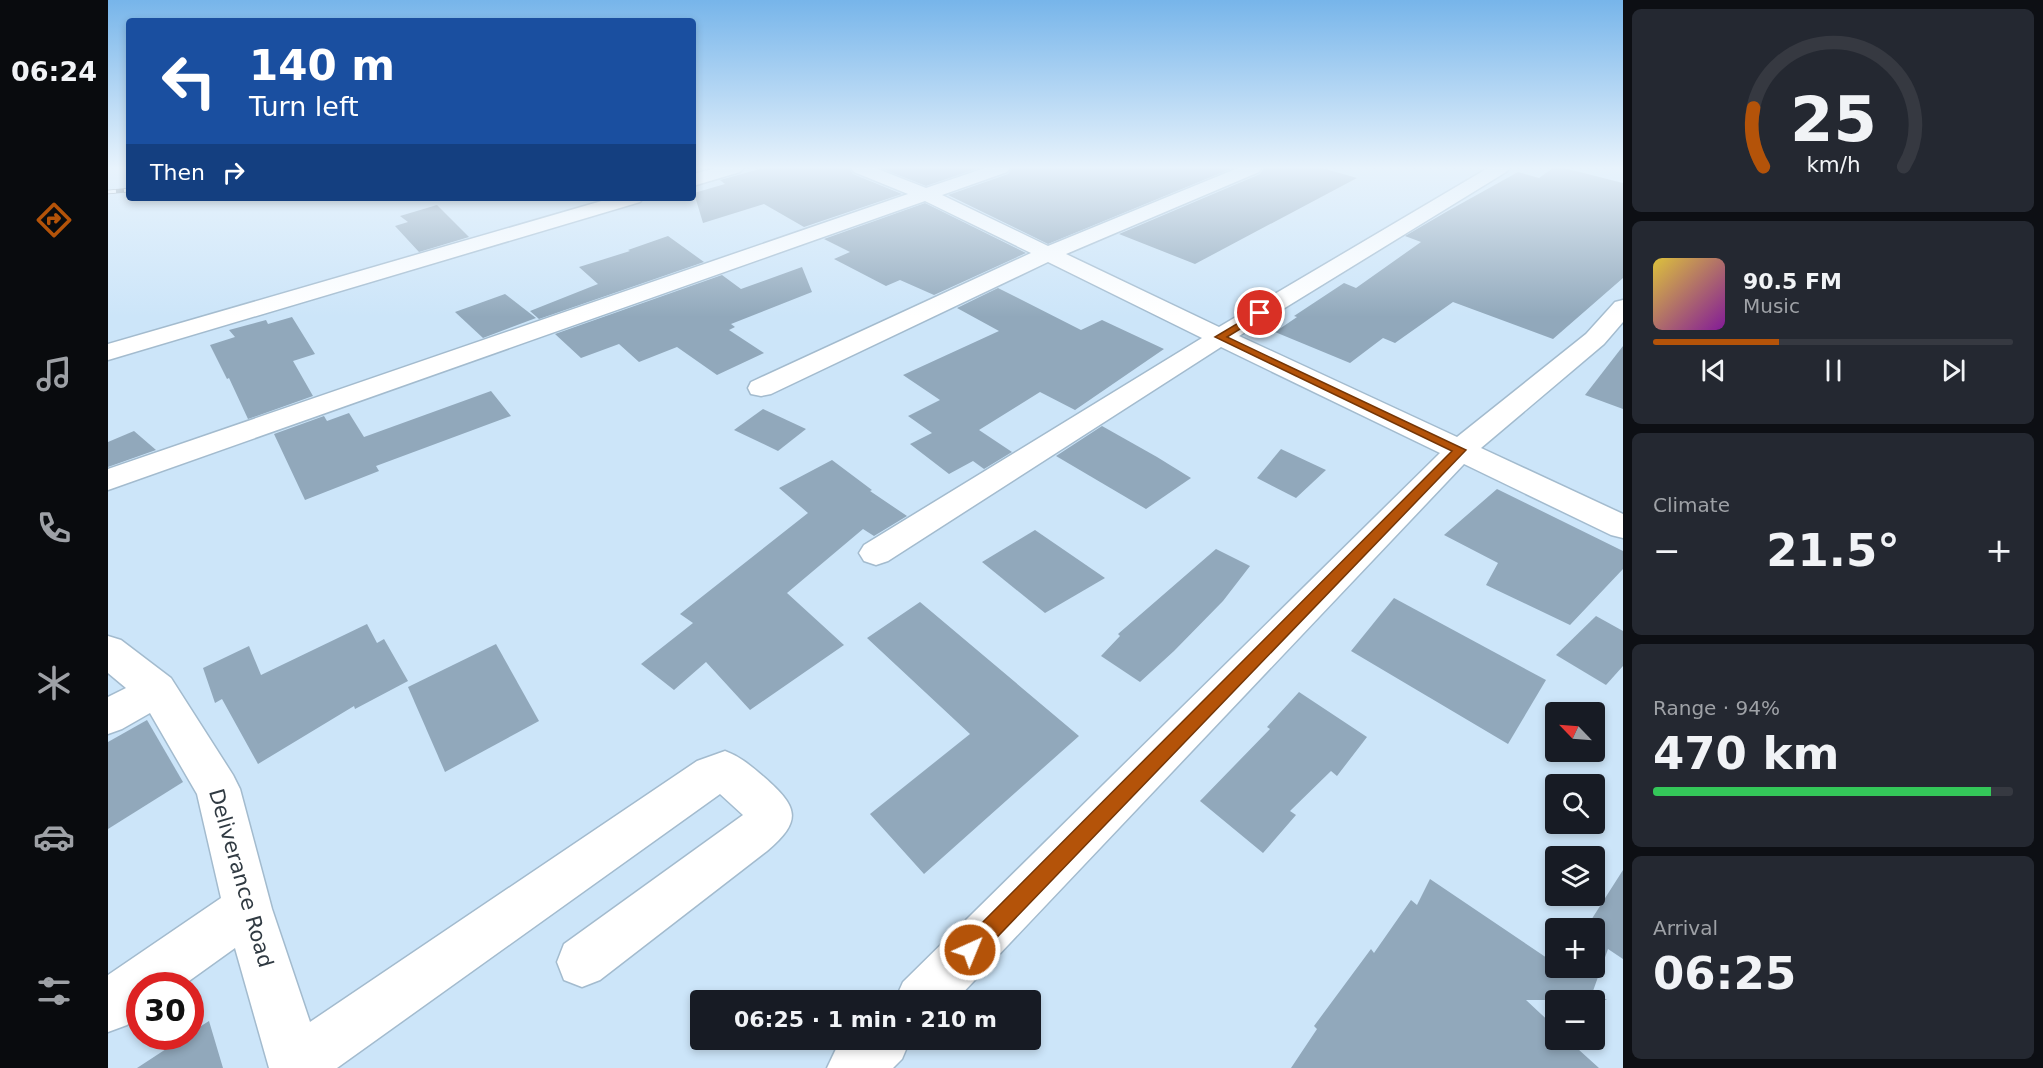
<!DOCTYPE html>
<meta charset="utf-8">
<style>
:root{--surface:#171b24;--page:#242831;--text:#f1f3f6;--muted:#9ea1a6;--line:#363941;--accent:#b45309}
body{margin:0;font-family:"DejaVu Sans",sans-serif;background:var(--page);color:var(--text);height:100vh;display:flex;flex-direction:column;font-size:22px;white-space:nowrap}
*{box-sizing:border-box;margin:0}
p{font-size:20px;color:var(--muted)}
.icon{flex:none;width:33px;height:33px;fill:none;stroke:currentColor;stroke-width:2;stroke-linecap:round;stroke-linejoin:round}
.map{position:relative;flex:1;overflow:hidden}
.panel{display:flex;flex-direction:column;gap:9px;padding:9px;background:#0d0f14;width:420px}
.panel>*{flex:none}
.guide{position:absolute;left:18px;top:18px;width:570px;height:183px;border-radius:6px;box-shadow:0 3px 9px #0003;background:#1a4fa0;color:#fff;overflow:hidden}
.needle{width:39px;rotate:295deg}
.tools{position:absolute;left:1437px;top:702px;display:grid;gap:12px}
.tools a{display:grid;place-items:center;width:60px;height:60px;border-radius:6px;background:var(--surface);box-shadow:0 3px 9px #0003;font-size:30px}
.speed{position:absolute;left:18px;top:972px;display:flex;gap:12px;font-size:30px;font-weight:700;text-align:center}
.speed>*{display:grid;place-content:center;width:78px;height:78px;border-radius:50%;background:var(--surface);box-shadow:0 3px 9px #0003;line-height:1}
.speed .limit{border:9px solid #d22;background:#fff;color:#111}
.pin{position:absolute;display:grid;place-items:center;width:51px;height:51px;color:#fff;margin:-26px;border:3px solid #fff;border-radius:50%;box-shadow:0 2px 6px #0007}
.me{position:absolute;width:66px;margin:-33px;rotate:44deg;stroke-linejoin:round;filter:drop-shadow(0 0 4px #0008)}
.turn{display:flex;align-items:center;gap:21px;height:126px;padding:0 24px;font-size:27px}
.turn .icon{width:78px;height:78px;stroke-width:2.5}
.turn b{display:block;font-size:42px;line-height:51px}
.then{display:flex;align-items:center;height:57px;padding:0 24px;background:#0003;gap:12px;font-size:22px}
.big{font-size:45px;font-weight:600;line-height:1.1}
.panel .tile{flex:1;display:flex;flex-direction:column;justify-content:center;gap:9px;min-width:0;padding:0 21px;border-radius:9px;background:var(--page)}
.panel .dial{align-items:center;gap:0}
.dial svg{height:156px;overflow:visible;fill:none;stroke:var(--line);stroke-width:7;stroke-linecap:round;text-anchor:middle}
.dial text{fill:var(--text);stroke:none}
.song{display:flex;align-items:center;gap:18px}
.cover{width:72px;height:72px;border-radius:9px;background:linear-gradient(135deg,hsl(50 70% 55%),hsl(290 70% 35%))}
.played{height:6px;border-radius:3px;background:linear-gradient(90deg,var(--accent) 35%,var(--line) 35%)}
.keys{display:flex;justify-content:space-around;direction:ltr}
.heat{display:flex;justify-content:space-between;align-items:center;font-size:33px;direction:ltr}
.charge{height:9px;border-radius:4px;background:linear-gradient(90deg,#34c759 94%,var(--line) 0)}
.trip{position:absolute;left:582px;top:990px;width:351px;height:60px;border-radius:6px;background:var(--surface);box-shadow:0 3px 9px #0003;font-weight:600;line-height:60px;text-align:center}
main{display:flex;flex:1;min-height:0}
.tabs{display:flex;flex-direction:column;width:108px;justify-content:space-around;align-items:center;background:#090b0e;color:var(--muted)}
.tabs .icon{width:42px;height:42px}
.tabs .current{color:var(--accent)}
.tabs b{font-size:27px;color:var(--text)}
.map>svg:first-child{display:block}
.building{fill:#91a8bb}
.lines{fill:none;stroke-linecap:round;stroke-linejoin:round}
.minor-casing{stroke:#a3bbce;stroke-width:3}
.minor{fill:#fff;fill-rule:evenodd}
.rail-casing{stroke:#5f6e7a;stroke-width:4.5}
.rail{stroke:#fff;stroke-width:3;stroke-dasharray:8;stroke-linecap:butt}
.route{fill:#b45309;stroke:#753606;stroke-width:1.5}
.labels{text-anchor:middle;stroke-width:6;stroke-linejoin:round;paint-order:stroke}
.near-street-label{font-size:21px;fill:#303a42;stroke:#fff}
</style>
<main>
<nav class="tabs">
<b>06:24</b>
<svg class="icon current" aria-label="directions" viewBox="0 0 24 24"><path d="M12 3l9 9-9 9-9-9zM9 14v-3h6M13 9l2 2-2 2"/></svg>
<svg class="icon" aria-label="music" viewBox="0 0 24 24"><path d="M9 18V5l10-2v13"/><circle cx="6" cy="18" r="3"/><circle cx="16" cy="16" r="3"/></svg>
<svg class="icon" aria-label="phone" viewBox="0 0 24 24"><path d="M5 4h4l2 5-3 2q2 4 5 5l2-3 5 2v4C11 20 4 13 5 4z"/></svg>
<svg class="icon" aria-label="climate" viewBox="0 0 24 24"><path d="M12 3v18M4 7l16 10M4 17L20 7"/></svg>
<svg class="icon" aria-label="car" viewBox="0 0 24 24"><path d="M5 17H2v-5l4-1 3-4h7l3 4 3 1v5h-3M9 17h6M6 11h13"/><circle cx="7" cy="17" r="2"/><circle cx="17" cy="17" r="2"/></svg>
<svg class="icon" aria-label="filters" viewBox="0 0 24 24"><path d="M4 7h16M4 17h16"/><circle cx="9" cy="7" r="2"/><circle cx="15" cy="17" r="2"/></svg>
</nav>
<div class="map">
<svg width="1515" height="1068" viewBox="0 0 1515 1068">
<rect width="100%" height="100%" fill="#cce5f9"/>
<!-- building -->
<g class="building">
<path d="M655,168h86l4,6 49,20 -98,33 -40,-23 -61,19 -9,-30 31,-9 -5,-4z"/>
<path d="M772,168h99l-53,18z"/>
<path d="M904,168h221l-185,76 -100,-49 60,-21z"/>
<path d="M1156,168h58l35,10 -162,86 -76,-30 141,-60z"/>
<path d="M1445,168h11l59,15v95l-70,61 -100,-37 -58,41 -12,-5 -33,25 -75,-31 22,-15 -3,-1 50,-33 12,5 65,-46 -16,-6 41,-24 72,-40 21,6z"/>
<path d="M817,203l101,50 -92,42 -34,-15 -14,6 -52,-27 16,-7 -26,-13z"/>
<path d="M329,205l32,32 -50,15 -24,-26 13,-4 -8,-6z"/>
<path d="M560,236l36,26 -165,57 -9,-8 68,-27 -19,-17 51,-16 -2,-1z"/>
<path d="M694,267l10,25 -81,32 4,3 -6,3 35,23 -47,22 -40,-28 -38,15 -20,-18 -38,14 -26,-24 167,-59 19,14z"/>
<path d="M890,288l83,42 21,-10 62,29 -89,61 -35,-18 -61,38 33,22 -28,17 -11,-8 -24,13 -39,-30 22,-11 -24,-17 32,-16 -37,-25 96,-44 -42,-23z"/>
<path d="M397,294l31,24 -53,20 -28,-26z"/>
<path d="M184,317l23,37 -22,7 20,35 -65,23 -19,-41 -2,1 -17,-34 25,-8 -6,-7 37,-10 2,4z"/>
<path d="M1515,346v63l-38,-14z"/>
<path d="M383,391l20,25 -135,50 3,5 -74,29 -31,-66 50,-18 3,5 22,-8 15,24z"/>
<path d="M655,409l43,20 -28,22 -44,-21z"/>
<path d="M994,426l55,31 34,21 -45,31 -90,-53z"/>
<path d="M26,431l22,19 -48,17v-25z"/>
<path d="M1173,449l45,21 -30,28 -39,-20z"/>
<path d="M724,460l40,30 -2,1 37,25 -33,20 -11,-7 -76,64 57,52 -94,65 -44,-48 -32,28 -33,-26 52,-41 -13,-9 128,-101 -29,-25z"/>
<path d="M1389,489l126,62v18l-53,56 -84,-40 12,-22 -54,-28z"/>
<path d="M927,530l70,48 -60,35 -63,-51z"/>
<path d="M1108,549l34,17 -27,35 -49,50 -34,31 -39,-26 19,-20 -2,-2z"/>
<path d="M1286,598l152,82 -38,64 -157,-93z"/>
<path d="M812,602l159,134 -155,138 -54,-60 100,-80 -103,-96z"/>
<path d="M1488,616l27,15v35l-17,19 -50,-30z"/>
<path d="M259,624l10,19 7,-4 24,42 -53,28 -1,-3 -96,58 -36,-65 -7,4 -12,-35 46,-22 12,29z"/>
<path d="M388,644l43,77 -94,51 -37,-85z"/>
<path d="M1191,692l68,45 -30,39 -6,-5 -41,40 6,4 -33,38 -63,-52 70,-72 -3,-2z"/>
<path d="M39,720l36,62 -75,47v-87z"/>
<path d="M1515,870v89l-15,-10 -15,42 14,9h-81l30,28v12h12l31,28h-308l26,-39 -3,-3 57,-77 3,4 37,-53 6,5 13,-26 117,79 9,6v4h38v-40h-8z"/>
<path d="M101,1021l14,47h-86l49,-32h4v-3z"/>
</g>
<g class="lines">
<!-- minor casing -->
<g class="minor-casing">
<g id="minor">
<path d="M608,168h27l-3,4 -47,14v-12z"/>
<path d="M743,168h24l51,20 59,-20h25l-3,4 -65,23 106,51 190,-78h24l-3,4 -193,82 153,73 269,-159h21l-3,4 -267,164 218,101 129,-103 29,-32 8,-2v22l-19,22 -123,104 142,66v24l-12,-3 -147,-71 -508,536h-61l8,-18 537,-529 -219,-106 -333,214 -12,4 -12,-4 -5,-8 5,-8 338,-207 -154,-76 -277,132 -10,2 -10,-2 -3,-6 3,-6 280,-129 -106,-52 -817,289v-21l800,-275 -54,-22z"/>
<path d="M504,198h31l-3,4 -532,158v-16z"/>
<path d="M0,636l13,4 50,38 62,97 7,14 32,120 38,113 387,-261 28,-10c16,6 26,15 39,26 33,29 40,43 3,74l-167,129 -18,7 -18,-7 -7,-18 7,-18 179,-129 -23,-21 -383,274h-68l-34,-120 -53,38h-42v29l-13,10 -19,7v-57l113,-77 -24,-104 -47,-81 -28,16 -14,5v-37l18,-9 -18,-15z"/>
<path d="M737,1040h65l-8,19 -9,9h-66l9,-19z"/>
</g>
</g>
<!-- minor -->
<use href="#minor" class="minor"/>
<!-- rail casing -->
<g class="rail-casing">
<path id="rail" d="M0,192l21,-2"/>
</g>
<!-- rail -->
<use href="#rail" class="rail"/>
</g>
<!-- sky -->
<linearGradient id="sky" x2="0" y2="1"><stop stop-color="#77b5ea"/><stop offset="0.53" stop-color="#e8f3fc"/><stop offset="1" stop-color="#e8f3fc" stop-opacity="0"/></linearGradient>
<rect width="1515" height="317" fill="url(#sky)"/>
<!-- route -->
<path class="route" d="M1152,310l5,3 -2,2 -36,22 239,113 -489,508 -7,3 -8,-3 -3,-8 3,-7 490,-492 -237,-114z"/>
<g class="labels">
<!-- near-street labels -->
<g class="near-street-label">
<text transform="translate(133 878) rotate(74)" y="7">Deliverance Road</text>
</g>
</g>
</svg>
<div class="tools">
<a><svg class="needle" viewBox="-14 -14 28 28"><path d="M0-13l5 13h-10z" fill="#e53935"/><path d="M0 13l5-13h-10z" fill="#9ea1a6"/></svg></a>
<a><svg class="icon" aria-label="search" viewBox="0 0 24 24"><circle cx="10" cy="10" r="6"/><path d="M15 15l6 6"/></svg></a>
<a><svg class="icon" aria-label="layers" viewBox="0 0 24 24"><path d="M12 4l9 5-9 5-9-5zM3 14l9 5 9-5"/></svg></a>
<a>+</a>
<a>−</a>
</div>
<div class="speed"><div class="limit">30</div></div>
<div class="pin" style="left:1152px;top:313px;background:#d93025"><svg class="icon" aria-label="arrive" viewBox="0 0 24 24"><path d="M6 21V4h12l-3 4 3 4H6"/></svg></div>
<svg class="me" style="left:862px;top:950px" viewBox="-20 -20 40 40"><circle r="17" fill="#b45309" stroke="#fff" stroke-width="3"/><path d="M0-11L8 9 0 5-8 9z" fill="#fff"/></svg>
<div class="trip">06:25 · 1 min · 210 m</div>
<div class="guide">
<div class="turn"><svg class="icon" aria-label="left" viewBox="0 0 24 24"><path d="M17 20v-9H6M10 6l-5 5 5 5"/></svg><div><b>140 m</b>Turn left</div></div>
<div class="then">Then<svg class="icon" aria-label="right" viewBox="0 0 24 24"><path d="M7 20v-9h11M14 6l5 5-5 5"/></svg></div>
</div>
</div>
<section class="panel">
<div class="tile dial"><svg viewBox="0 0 100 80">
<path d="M14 69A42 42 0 1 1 86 69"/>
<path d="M14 69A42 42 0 0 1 9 39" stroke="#b45309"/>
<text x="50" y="56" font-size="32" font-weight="700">25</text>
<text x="50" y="72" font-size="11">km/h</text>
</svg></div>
<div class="tile">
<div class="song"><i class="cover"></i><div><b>90.5 FM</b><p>Music</p></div></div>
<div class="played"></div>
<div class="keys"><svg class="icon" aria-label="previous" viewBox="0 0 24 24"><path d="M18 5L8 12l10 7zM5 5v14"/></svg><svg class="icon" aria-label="pause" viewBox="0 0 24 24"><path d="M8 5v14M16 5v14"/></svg><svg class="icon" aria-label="next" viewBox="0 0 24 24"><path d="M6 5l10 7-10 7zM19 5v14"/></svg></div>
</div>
<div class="tile"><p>Climate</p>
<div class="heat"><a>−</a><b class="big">21.5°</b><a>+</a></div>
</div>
<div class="tile"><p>Range · 94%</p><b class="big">470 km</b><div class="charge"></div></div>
<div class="tile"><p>Arrival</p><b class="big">06:25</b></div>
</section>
</main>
